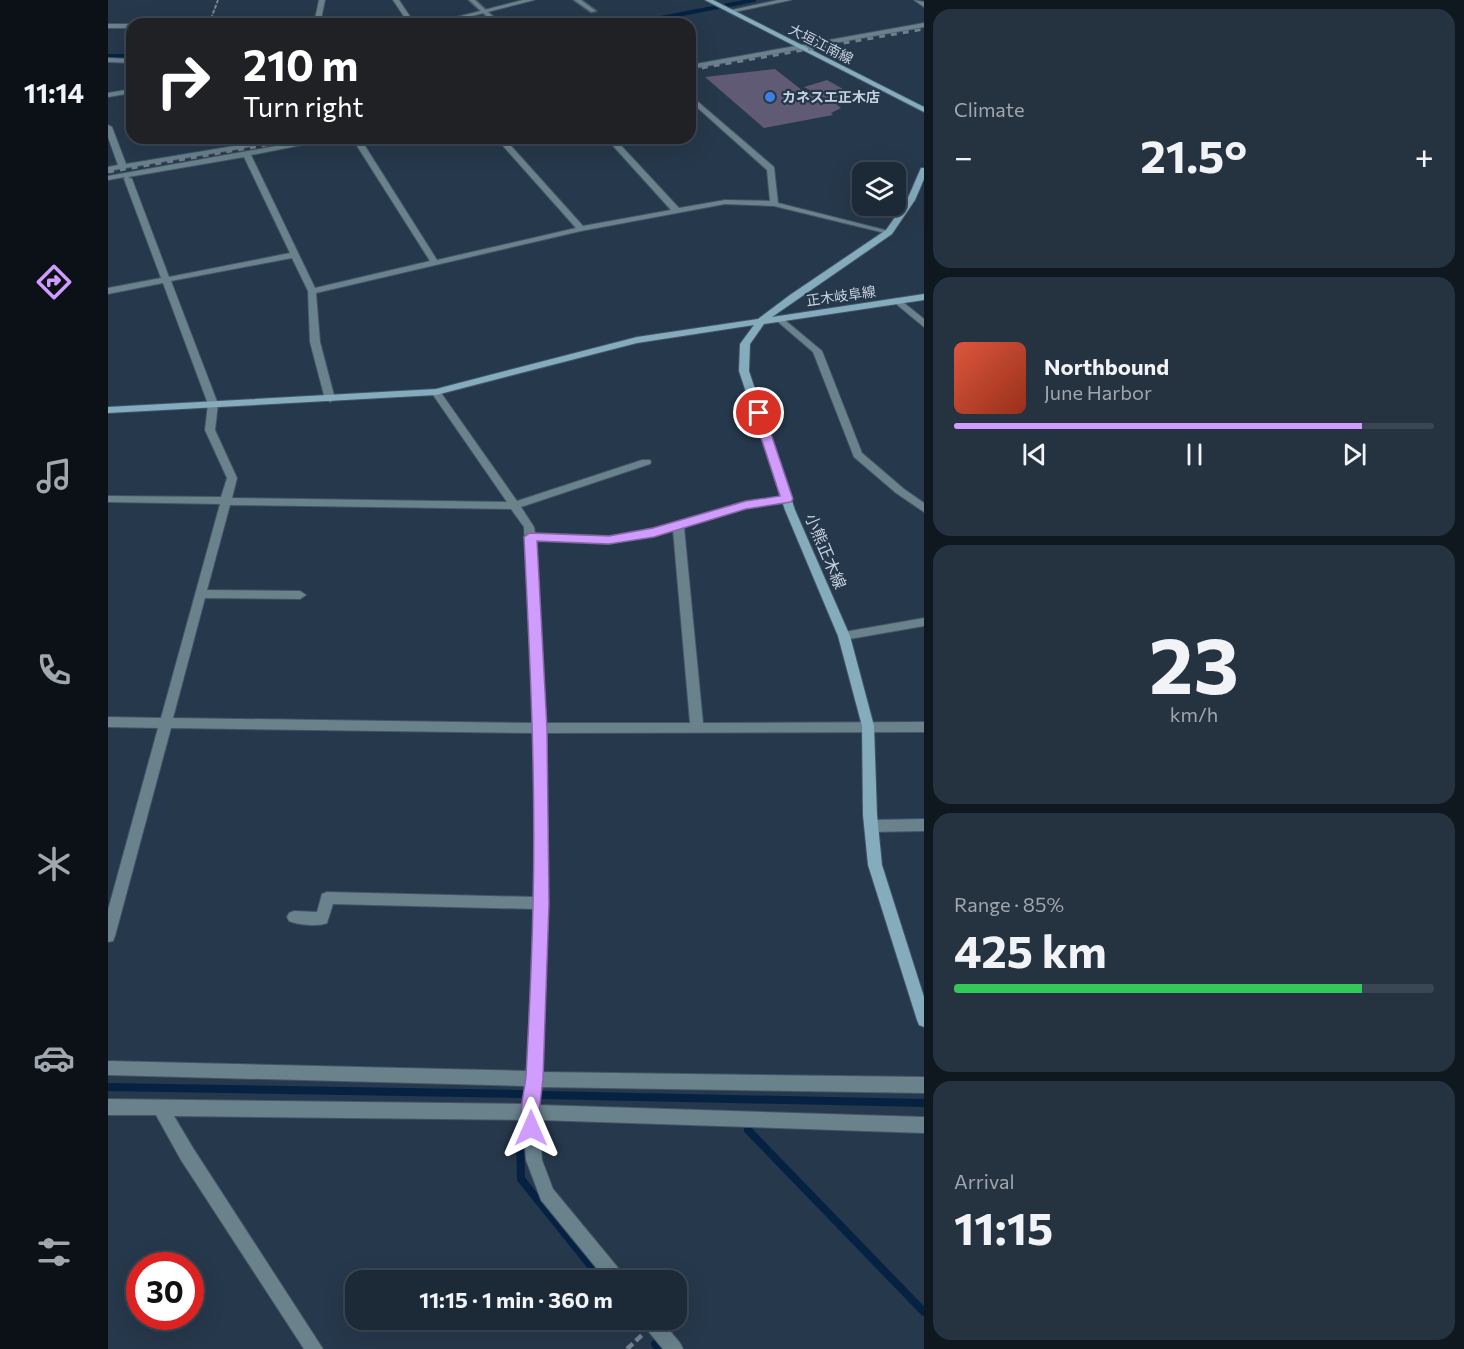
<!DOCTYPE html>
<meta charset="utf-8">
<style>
:root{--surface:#1c2a38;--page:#253240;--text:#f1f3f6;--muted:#a0a7ae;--line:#3a4653;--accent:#d09dff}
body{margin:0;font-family:Commissioner,"Noto Sans JP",sans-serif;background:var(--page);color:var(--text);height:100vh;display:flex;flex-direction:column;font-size:22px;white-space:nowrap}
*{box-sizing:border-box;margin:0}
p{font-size:20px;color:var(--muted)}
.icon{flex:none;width:33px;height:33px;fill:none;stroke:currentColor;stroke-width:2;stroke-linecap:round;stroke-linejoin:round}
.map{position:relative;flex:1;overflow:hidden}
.side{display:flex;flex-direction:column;gap:9px;padding:9px;background:#0f171f;width:540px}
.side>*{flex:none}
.guide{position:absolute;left:18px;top:18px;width:570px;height:126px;border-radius:18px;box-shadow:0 6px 24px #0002,0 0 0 2px var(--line);background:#202124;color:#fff;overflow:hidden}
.fabs{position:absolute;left:744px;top:162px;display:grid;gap:12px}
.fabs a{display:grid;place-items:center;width:54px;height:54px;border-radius:12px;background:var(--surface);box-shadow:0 6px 24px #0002,0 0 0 2px var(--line);font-size:30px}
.speed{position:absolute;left:18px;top:1252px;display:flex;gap:12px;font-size:30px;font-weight:700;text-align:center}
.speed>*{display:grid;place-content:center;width:78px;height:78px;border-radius:50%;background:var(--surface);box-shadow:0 6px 24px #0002,0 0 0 2px var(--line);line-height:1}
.speed .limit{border:9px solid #d22;background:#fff;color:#111}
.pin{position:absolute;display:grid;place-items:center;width:51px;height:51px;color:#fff;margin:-26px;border:3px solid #fff;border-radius:50%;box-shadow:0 2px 6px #0007}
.me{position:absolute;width:66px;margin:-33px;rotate:0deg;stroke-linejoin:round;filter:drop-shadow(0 0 4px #0008)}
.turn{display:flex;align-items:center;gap:21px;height:126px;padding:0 18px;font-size:27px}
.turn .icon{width:78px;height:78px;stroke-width:2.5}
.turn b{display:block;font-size:42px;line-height:51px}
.big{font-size:45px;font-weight:700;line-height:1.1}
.side .tile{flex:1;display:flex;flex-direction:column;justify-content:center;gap:9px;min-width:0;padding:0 21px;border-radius:18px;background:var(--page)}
.side .dial{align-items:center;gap:0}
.dial b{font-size:78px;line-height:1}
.song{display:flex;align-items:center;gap:18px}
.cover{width:72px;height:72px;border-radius:9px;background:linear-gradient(135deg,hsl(10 70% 55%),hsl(10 70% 35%))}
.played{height:6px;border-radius:3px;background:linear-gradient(90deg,var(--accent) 85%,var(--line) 85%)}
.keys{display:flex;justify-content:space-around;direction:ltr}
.heat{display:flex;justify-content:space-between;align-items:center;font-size:33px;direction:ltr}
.charge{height:9px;border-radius:4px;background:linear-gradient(90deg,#34c759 85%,var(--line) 0)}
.trip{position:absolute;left:237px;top:1270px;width:342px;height:60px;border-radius:18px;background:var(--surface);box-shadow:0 6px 24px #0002,0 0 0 2px var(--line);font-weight:700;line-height:60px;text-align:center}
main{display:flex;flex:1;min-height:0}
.tab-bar{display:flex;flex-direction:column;width:108px;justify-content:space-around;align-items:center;background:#0b1116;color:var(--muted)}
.tab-bar .icon{width:42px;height:42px}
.tab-bar .selected{color:var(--accent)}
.tab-bar b{font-size:27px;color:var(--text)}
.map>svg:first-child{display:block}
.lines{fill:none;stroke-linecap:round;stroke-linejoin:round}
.stream-far1{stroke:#052243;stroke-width:4}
.stream{stroke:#052243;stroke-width:8}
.building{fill:#605a74}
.lane-casing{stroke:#435466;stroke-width:3}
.street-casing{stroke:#435466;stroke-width:2}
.secondary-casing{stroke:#435466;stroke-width:2}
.path-far1{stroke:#758393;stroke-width:2;stroke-dasharray:4 1.5;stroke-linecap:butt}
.path{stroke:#758393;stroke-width:4.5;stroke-dasharray:8 4;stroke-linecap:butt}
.lane{fill:#69828b;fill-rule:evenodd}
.street{fill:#69828b;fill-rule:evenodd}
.secondary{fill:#84acbc;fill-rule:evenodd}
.rail{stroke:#707e8e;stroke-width:3;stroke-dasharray:6 6;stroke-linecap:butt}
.route{fill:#d09dff;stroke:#8766a6;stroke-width:1.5}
.shop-dot{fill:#3f7fe0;stroke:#26384b;stroke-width:2}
.labels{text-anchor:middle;stroke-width:4.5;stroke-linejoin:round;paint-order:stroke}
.far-street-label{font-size:14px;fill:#c8d2df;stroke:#26384b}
.far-poi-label{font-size:14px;font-weight:bold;fill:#c8d2df;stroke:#26384b;text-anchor:start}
.street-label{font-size:16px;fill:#c8d2df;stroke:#26384b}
</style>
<main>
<nav class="tab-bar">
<b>11:14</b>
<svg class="icon selected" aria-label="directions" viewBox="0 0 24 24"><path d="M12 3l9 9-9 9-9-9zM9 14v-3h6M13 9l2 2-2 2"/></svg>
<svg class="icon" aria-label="music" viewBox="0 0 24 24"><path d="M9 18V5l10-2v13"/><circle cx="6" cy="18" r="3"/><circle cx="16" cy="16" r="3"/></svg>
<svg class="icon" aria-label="phone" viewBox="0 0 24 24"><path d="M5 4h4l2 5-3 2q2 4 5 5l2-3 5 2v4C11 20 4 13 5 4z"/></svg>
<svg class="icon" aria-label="climate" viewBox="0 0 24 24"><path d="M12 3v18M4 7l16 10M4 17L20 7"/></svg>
<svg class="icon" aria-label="car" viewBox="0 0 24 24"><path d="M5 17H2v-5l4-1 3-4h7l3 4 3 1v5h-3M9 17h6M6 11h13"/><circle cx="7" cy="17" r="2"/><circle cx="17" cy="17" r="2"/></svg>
<svg class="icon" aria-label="filters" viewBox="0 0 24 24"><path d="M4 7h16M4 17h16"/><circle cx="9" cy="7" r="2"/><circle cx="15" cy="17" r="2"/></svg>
</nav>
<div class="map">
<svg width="816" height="1349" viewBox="0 0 816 1349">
<rect width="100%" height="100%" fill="#26384b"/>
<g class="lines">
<!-- stream-far1 -->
<g class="stream-far1">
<path d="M522,24l124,-24"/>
<path d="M0,56h24"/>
</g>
<!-- stream -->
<g class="stream">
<path d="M0,1087l414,7"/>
<path d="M435,1095l381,8"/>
<path d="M640,1130l176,182"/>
<path d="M412,1132l1,47 82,102"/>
<path d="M526,1320l2,2"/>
<path d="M547,1344l4,5"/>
</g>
</g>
<!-- building -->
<g class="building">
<path d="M667,69l28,22h5l20,11h6l7,6 -10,5 2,2 -69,13 -59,-51z"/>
<path d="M719,80l23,13 -22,7 -24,-13z"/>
</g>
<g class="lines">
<!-- lane casing -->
<g class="lane-casing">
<g id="lane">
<path d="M361,0h6l26,24h-6z"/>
<path d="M466,0h7l15,11 -5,1z"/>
</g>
</g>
<!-- street casing -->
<g class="street-casing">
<g id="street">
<path d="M211,0h6l-5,24h-6z"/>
<path d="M285,0h6l16,24h-6z"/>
<path d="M415,0h11l-93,24h-11z"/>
<path d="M670,0h13l-61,13 -3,-2z"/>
<path d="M806,0l10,2v5z"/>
<path d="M816,23v4l-234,42v-4z"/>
<rect x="0" y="24" width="24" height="4"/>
<path d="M0,58l24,1v4l-24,-1z"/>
<path d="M24,89v4l-24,4v-4z"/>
<path d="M582,95l84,72 4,36 115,29 -4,2 -115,-28 -49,-2 -144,27 -265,62 4,49 15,57 -5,3 -5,-3 -15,-57 -2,-51 -16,-33 -121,23 47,123 -3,26 22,48 -5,20 275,4 -76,-110 5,-3 3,1 78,111 125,-41h8l1,2 -1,2 -129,43 13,20 1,6 74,3 45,-8 92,-27 45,-4 1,2 -1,2 -44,7 -63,19 19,196 221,-1v10l-378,1 2,170 -6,169 382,5v16l-383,-6 -2,18 385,12v16l-385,-13 3,40 11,29 71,86 3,6h-20l-66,-81 -15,-40 -3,-40 -349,-4 19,32 130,201h-19l-123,-189 -25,-45h-48v-16l415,5 2,-18 -417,-11v-14l419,10 7,-162 -201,-5 -6,19c-10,4 -28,2 -38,-2l-2,-4 2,-4 5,-2 23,1 5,-18 5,-2 207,5v-164l-363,-5 -56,208 -2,5 -5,1v-32l50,-182 -50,-1v-10l53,1 59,-214 -112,-2v-6l113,1 6,-19 -22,-48 3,-26 -45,-121 -55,11v-6l53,-10 -37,-99 1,-2 -17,3v-4l213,-38h16l-86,17 64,133 115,-27 -78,-123h8l77,122 139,-32 -80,-90h8l79,88 88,-16 -65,-72h8l65,70 46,-8 45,1 -3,-31 -77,-69zM136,157l46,96 -121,24 -37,-98 -4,-2zM122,505l281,4 13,18 10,196 -361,-5 32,-120 95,1 6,-4 -6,-4 -93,-1zM565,530l17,193h-144l-11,-182 74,3z"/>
<path d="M0,125l4,2 14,37 108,-18 -4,-8h8l3,6 33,-6h16l-51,11 -131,22v-4l10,-2 -10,-28z"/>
<path d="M790,298l26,21v8l-29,-24v-4z"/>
<path d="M672,316l42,35 40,102 42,36 20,14v9l-28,-19 -42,-36 -41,-105 -36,-31v-4z"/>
<path d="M816,618v8l-80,14 -6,-4 6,-4z"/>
<path d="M816,819v12l-53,1 -5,-2 -2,-4 2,-4 5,-2z"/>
<path d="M533,1320h20l19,23 3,6h-20l-19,-23z"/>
</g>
</g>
<!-- secondary casing -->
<g class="secondary-casing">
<g id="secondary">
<path d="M597,0h8l211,107v5z"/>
<path d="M813,168h3v11l-9,21 -23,34 -120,83 152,-23v6l-160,24 -14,20 -1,27 46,139 55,126 24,90 3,89 5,50 42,132v30l-5,-2 -2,-5 -49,-155 -5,-50 -1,-89 -24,-90 -53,-126 -46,-139 1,-27 14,-19 -117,18 -201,52 -328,18v-6l328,-18 201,-52 121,-18 32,-24 96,-65 21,-30z"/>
</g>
</g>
<!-- path-far1 -->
<g class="path-far1">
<path d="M493,17l9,7"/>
<path d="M101,24l9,-24"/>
</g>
<!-- path -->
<path class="path" d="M519,1349l15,-14"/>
<!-- lane -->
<use href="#lane" class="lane"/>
<!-- street -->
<use href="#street" class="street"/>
<!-- secondary -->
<use href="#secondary" class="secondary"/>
<!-- rail -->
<g class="rail">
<path d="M582,70l234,-41"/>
<path d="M0,172l200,-34"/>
</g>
</g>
<!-- route -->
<path class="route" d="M651,409l5,4 29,86 -2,3 -45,7 -92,28 -45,7 -72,-3 10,187 2,175 -6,176 -4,33 1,16 -2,6 -7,3 -6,-3c-8,-19 -1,-38 1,-58 3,-57 6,-115 7,-172 3,-123 -3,-245 -9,-367l6,-4 79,3 44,-8 93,-27 34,-5 -27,-83z"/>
<!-- markers -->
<circle class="shop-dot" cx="662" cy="97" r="6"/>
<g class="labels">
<!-- far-street labels -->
<g class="far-street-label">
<text transform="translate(713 44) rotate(27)" y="5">大垣江南線</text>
<text transform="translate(733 296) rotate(-8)" y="5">正木岐阜線</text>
</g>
<!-- far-poi labels -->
<g class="far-poi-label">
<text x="674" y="102">カネスエ正木店</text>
</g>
<!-- street labels -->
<g class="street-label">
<text transform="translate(718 551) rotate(67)" y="6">小熊正木線</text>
</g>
</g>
</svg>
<div class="fabs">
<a><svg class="icon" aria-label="layers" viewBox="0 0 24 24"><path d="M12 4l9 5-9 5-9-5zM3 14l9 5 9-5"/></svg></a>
</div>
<div class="speed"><div class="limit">30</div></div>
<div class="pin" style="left:651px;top:413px;background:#d93025"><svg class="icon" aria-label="arrive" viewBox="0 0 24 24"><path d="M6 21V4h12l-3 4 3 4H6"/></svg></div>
<svg class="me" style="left:423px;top:1128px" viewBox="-20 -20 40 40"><path d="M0-17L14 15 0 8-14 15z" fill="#d09dff" stroke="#fff" stroke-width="4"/></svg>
<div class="trip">11:15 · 1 min · 360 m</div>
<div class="guide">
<div class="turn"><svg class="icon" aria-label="right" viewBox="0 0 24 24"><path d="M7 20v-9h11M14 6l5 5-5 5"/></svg><div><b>210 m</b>Turn right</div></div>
</div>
</div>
<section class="side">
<div class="tile"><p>Climate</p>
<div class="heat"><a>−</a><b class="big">21.5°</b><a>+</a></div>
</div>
<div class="tile">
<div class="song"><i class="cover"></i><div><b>Northbound</b><p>June Harbor</p></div></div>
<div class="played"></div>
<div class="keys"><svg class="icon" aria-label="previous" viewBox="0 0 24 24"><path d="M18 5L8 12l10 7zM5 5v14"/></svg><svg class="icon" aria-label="pause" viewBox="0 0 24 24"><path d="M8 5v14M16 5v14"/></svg><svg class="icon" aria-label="next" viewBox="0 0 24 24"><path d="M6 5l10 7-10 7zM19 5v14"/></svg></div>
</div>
<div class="tile dial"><b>23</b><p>km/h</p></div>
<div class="tile"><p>Range · 85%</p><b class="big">425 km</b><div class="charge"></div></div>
<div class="tile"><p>Arrival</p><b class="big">11:15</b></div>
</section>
</main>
